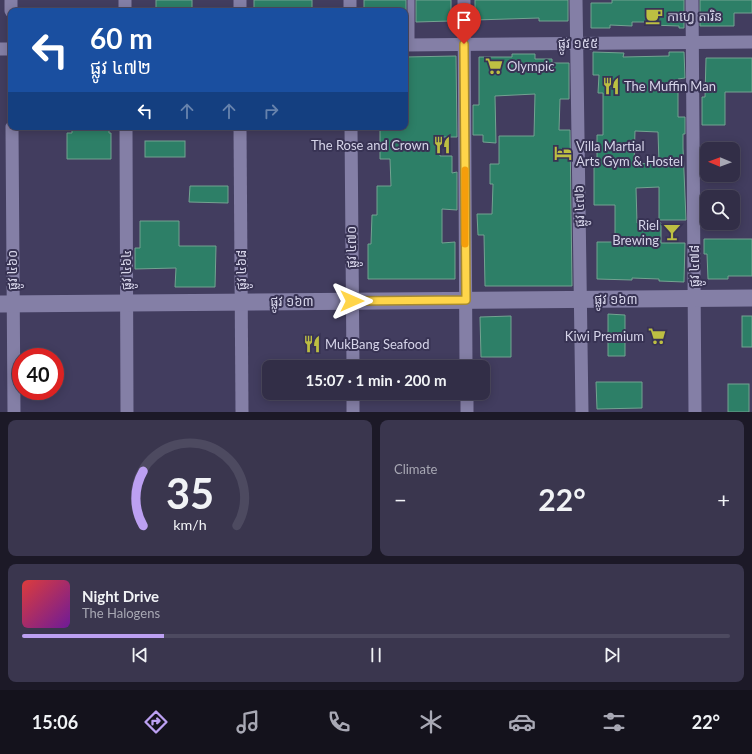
<!DOCTYPE html>
<meta charset="utf-8">
<style>
:root{--surface:#322e47;--page:#3a364e;--text:#f1f3f6;--muted:#a8a8b4;--line:#4d4a60;--accent:#bca0f2}
body{margin:0;font-family:Lato,"Noto Sans Khmer",sans-serif;background:var(--page);color:var(--text);height:100vh;display:flex;flex-direction:column;font-size:15px;white-space:nowrap}
*{box-sizing:border-box;margin:0}
p{font-size:13px;color:var(--muted)}
.icon{flex:none;width:22px;height:22px;fill:none;stroke:currentColor;stroke-width:2;stroke-linecap:round;stroke-linejoin:round}
.map{position:relative;height:412px;overflow:hidden}
.panel{display:flex;flex-direction:column;gap:8px;padding:8px;background:#1c1927;flex:1}
.panel>*{flex:none}
.guide{position:absolute;left:8px;top:8px;width:400px;height:122px;border-radius:8px;box-shadow:0 2px 10px #0003,0 0 0 1px var(--line);background:#1a4fa0;color:#fff;overflow:hidden}
.needle{width:26px;rotate:271deg}
.fabs{position:absolute;left:700px;top:142px;display:grid;gap:8px}
.fabs a{display:grid;place-items:center;width:40px;height:40px;border-radius:8px;background:var(--surface);box-shadow:0 2px 10px #0003,0 0 0 1px var(--line);font-size:20px}
.speed{position:absolute;left:12px;top:348px;display:flex;gap:8px;font-size:20px;font-weight:700;text-align:center}
.speed>*{display:grid;place-content:center;width:52px;height:52px;border-radius:50%;background:var(--surface);box-shadow:0 2px 10px #0003,0 0 0 1px var(--line);line-height:1}
.speed .limit{border:6px solid #d22;background:#fff;color:#111}
.pin{position:absolute;display:grid;place-items:center;width:34px;height:34px;color:#fff;margin:-41px -17px;border-radius:50% 50% 50% 0;rotate:-45deg;box-shadow:0 0 4px #0007}
.pin .icon{rotate:45deg}
.me{position:absolute;width:44px;margin:-22px;rotate:90deg;stroke-linejoin:round;filter:drop-shadow(0 0 3px #0008)}
.turn{display:flex;align-items:center;gap:14px;height:84px;padding:0 16px;font-size:18px}
.turn .icon{width:52px;height:52px;stroke-width:2.5}
.turn b{display:block;font-size:28px;line-height:34px}
.lanes{display:flex;align-items:center;height:38px;padding:0 16px;background:#0003;justify-content:center;gap:20px;direction:ltr}
.lanes .off{opacity:.35}
.big{font-size:30px;font-weight:700;line-height:1.1}
.panel .widget{flex:1;display:flex;flex-direction:column;justify-content:center;gap:6px;min-width:0;padding:0 14px;border-radius:8px;background:var(--page)}
.panel .dial{align-items:center;gap:0}
.dial svg{height:104px;overflow:visible;fill:none;stroke:var(--line);stroke-width:7;stroke-linecap:round;text-anchor:middle}
.dial text{fill:var(--text);stroke:none}
.song{display:flex;align-items:center;gap:12px}
.cover{width:48px;height:48px;border-radius:6px;background:linear-gradient(135deg,hsl(0 70% 55%),hsl(280 70% 35%))}
.played{height:4px;border-radius:2px;background:linear-gradient(90deg,var(--accent) 20%,var(--line) 20%)}
.keys{display:flex;justify-content:space-around;direction:ltr}
.heat{display:flex;justify-content:space-between;align-items:center;font-size:22px;direction:ltr}
.panel .tiles{flex:1;display:grid;gap:8px;grid-template-columns:1fr 1fr}
.widget:last-child{grid-column:span 2}
.trip{position:absolute;left:262px;top:360px;width:228px;height:40px;border-radius:8px;background:var(--surface);box-shadow:0 2px 10px #0003,0 0 0 1px var(--line);font-weight:700;line-height:40px;text-align:center}
.dock{display:flex;height:64px;justify-content:space-around;align-items:center;background:#14121c;color:var(--muted)}
.dock .icon{width:28px;height:28px}
.dock .current{color:var(--accent)}
.dock b{font-size:18px;color:var(--text)}
.map>svg:first-child{display:block}
.building{fill:#2d7f67;stroke:#73a391;fill-rule:evenodd}
.lines{fill:none;stroke-linecap:round;stroke-linejoin:round}
.service{stroke:#847fa6;stroke-width:7}
.minor{stroke:#847fa6;stroke-width:13}
.tertiary{stroke:#847fa6;stroke-width:17}
.route-casing{stroke:#a68a30;stroke-width:10}
.route{stroke:#ffd54a;stroke-width:7}
.slow{stroke:#f59e0b;stroke-width:7}
.labels{text-anchor:middle;stroke-width:4;stroke-linejoin:round;paint-order:stroke}
.poi-label{font-size:13px;fill:#d6d4e9;stroke:#383354;text-anchor:start}
.street-label{font-size:13px;fill:#d6d4e9;stroke:#383354}
</style>
<div class="map">
<svg width="752" height="412" viewBox="0 0 752 412">
<rect width="100%" height="100%" fill="#423d5f"/>
<!-- building -->
<g class="building">
<rect x="156" y="0" width="36" height="11"/>
<rect x="254" y="0" width="58" height="11"/>
<path d="M364,0h42v22l-1,-11h-41z"/>
<path d="M416,0h35v21l-35,1z"/>
<path d="M475,0h93v21h-29v-3l-64,2z"/>
<path d="M612,0h72v28h-5v-2l-28,-1v-3h-19v4l-22,-1v3h-19v-25h21z"/>
<path d="M700,0h52v13h-18v13h-34z"/>
<path d="M593,52l31,1 -1,4 46,-1v-4h15l1,26 -7,1v38h7v17h-2v14l3,72h-27v-33l-23,1 1,35h24v20h24l-1,39 -25,-1v-2l-27,-1v2l-35,-1v-37h18v-37h-21v-45h3v-25h6v-42h-5l1,-18h-6zM635,131l23,1 1,31 -25,1z"/>
<path d="M512,54h23v5h17v4h17v36h-9l-1,31h11l2,156h-87l-1,-51h-6l-1,-21h15l1,-30h-3v-20h9v-28h35l1,-42 -40,2 1,47 -13,-1v-7h-10v-30h6v-48h33z"/>
<path d="M456,56l1,81h-17v19h12v17l5,-1v38l-15,-1v34l13,-1v37h-87v-35h3l1,-29h5v-29h14l-1,-27h-10v-32h25v-70z"/>
<path d="M706,58h46v34h-27v33h-23v-28h3z"/>
<path d="M72,127h37v6h2v26h-44v-26h5z"/>
<rect x="145" y="141" width="40" height="16"/>
<path d="M190,186h38v17l-39,-1z"/>
<path d="M140,221h39v25h37l-1,41h-40l1,-19 -41,1v-21h5z"/>
<path d="M704,239h48v37h-24v3h-20l-1,-25h-3z"/>
<path d="M608,314l17,1v41h-17z"/>
<path d="M511,316v41h-30l-1,-40z"/>
<rect x="742" y="316" width="10" height="31"/>
<path d="M596,382h46v26l-45,1z"/>
<rect x="728" y="384" width="21" height="28"/>
</g>
<g class="lines">
<!-- service -->
<path class="service" d="M411,0v45"/>
<!-- minor -->
<g class="minor">
<path d="M11,0v11"/>
<path d="M125,0v11"/>
<path d="M464,0l2,367"/>
<path d="M576,0l6,412"/>
<path d="M692,0l3,412"/>
<path d="M240,11v-11"/>
<path d="M350,11v-11"/>
<path d="M405,45l347,-3"/>
<path d="M0,49h11"/>
<path d="M12,127l2,285"/>
<path d="M126,127l1,285"/>
<path d="M240,127l2,285"/>
<path d="M351,127l2,240"/>
<path d="M353,393v19"/>
<path d="M467,393v19"/>
</g>
<!-- tertiary -->
<path class="tertiary" d="M0,304l752,-6"/>
</g>
<g class="lines">
<!-- route casing -->
<g class="route-casing">
<path id="route" d="M352,301l114,-1 -2,-256"/>
</g>
<!-- route -->
<use href="#route" class="route"/>
<!-- slow -->
<path class="slow" d="M465,170v74"/>
</g>
<!-- icons -->
<defs>
<g id="cafe-bare" transform="scale(1.38)"><path d="M-5.5-4.5H6V0H3Q3 3.5 0 3.5H-2.5Q-5.5 3.5-5.5 0ZM3-3.2v2h1.7v-2ZM-6 4.5H4V6H-6Z" fill="#bdbf42" stroke="#383354" stroke-width="2.5" paint-order="stroke"/></g>
<g id="supermarket-bare" transform="scale(1.38)"><path d="M-6-5.5h2.5l.6 2H6L4.5 2H-2.5L-4.4-4H-6ZM-1.5 3.2a1.3 1.3 0 1 0 .1 0ZM3 3.2a1.3 1.3 0 1 0 .1 0Z" fill="#bdbf42" stroke="#383354" stroke-width="2.5" paint-order="stroke"/></g>
<g id="restaurant-bare" transform="scale(1.38)"><path d="M-5-6h1v4h1v-4h1v4h1v-4h1v5L-1.5 .5V6h-2V.5L-5-1ZM5-6V6H3V1.5H1.5Q1.5-4 5-6Z" fill="#bdbf42" stroke="#383354" stroke-width="2.5" paint-order="stroke"/></g>
<g id="hotel-bare" transform="scale(1.38)"><path d="M-6-4.5h1.5V1H6V5H4.5V3h-9V5H-6ZM-4 0a1.8 1.8 0 1 1 3.6 0ZM.5 0V-2.5h3Q6-2.5 6 0Z" fill="#bdbf42" stroke="#383354" stroke-width="2.5" paint-order="stroke"/></g>
<g id="bar-bare" transform="scale(1.38)"><path d="M-6-5H6L.8 .8V4.5H3.5V6h-7V4.5H-.8V.8Z" fill="#bdbf42" stroke="#383354" stroke-width="2.5" paint-order="stroke"/></g>
</defs>
<g fill-rule="evenodd">
<use href="#cafe-bare" x="654" y="16"/>
<use href="#supermarket-bare" x="494" y="66"/>
<use href="#restaurant-bare" x="611" y="86"/>
<use href="#restaurant-bare" x="442" y="145"/>
<use href="#hotel-bare" x="563" y="153"/>
<use href="#bar-bare" x="672" y="232"/>
<use href="#supermarket-bare" x="657" y="336"/>
<use href="#restaurant-bare" x="312" y="344"/>
</g>
<g class="labels">
<!-- poi labels -->
<g class="poi-label">
<text x="667" y="21">កាហ្វេ តារិន</text>
<text x="507" y="71">Olympic</text>
<text x="624" y="91">The Muffin Man</text>
<text x="429" y="150" text-anchor="end">The Rose and Crown</text>
<text x="576" y="151">Villa Martial<tspan x="576" dy="15">Arts Gym &amp; Hostel</tspan></text>
<text x="659" y="230" text-anchor="end">Riel<tspan x="659" dy="15">Brewing</tspan></text>
<text x="644" y="341" text-anchor="end">Kiwi Premium</text>
<text x="325" y="349">MukBang Seafood</text>
</g>
<!-- street labels -->
<g class="street-label">
<text x="578" y="48">ផ្លូវ ១៥៥</text>
<text transform="translate(579 206) rotate(-91)" y="5">ផ្លូវ ៤៧៦</text>
<text transform="translate(351 247) rotate(-90)" y="5">ផ្លូវ ៤៧០</text>
<text transform="translate(694 266) rotate(-90)" y="5">ផ្លូវ ៤៧៨</text>
<text transform="translate(12 270) rotate(-90)" y="5">ផ្លូវ ៤៦០</text>
<text transform="translate(126 270) rotate(-90)" y="5">ផ្លូវ ៤៦៤</text>
<text transform="translate(241 270) rotate(-90)" y="5">ផ្លូវ ៤៦៨</text>
<text x="616" y="304">ផ្លូវ ១៦៣</text>
<text x="292" y="306">ផ្លូវ ១៦៣</text>
</g>
</g>
</svg>
<div class="fabs">
<a><svg class="needle" viewBox="-14 -14 28 28"><path d="M0-13l5 13h-10z" fill="#e53935"/><path d="M0 13l5-13h-10z" fill="#a8a8b4"/></svg></a>
<a><svg class="icon" aria-label="search" viewBox="0 0 24 24"><circle cx="10" cy="10" r="6"/><path d="M15 15l6 6"/></svg></a>
</div>
<div class="speed"><div class="limit">40</div></div>
<div class="pin" style="left:464px;top:44px;background:#d93025"><svg class="icon" aria-label="arrive" viewBox="0 0 24 24"><path d="M6 21V4h12l-3 4 3 4H6"/></svg></div>
<svg class="me" style="left:352px;top:301px" viewBox="-20 -20 40 40"><path d="M0-17L14 15 0 8-14 15z" fill="#ffd54a" stroke="#fff" stroke-width="4"/></svg>
<div class="trip">15:07 · 1 min · 200 m</div>
<div class="guide">
<div class="turn"><svg class="icon" aria-label="left" viewBox="0 0 24 24"><path d="M17 20v-9H6M10 6l-5 5 5 5"/></svg><div><b>60 m</b>ផ្លូវ ៤៧២</div></div>
<div class="lanes"><svg class="icon" aria-label="left" viewBox="0 0 24 24"><path d="M17 20v-9H6M10 6l-5 5 5 5"/></svg><svg class="icon off" aria-label="ahead" viewBox="0 0 24 24"><path d="M12 20V5M6 11l6-6 6 6"/></svg><svg class="icon off" aria-label="ahead" viewBox="0 0 24 24"><path d="M12 20V5M6 11l6-6 6 6"/></svg><svg class="icon off" aria-label="right" viewBox="0 0 24 24"><path d="M7 20v-9h11M14 6l5 5-5 5"/></svg></div>
</div>
</div>
<section class="panel">
<div class="tiles">
<div class="widget dial"><svg viewBox="0 0 100 80">
<path d="M14 69A42 42 0 1 1 86 69"/>
<path d="M14 69A42 42 0 0 1 14 27" stroke="#bca0f2"/>
<text x="50" y="56" font-size="32" font-weight="700">35</text>
<text x="50" y="72" font-size="11">km/h</text>
</svg></div>
<div class="widget"><p>Climate</p>
<div class="heat"><a>−</a><b class="big">22°</b><a>+</a></div>
</div>
<div class="widget">
<div class="song"><i class="cover"></i><div><b>Night Drive</b><p>The Halogens</p></div></div>
<div class="played"></div>
<div class="keys"><svg class="icon" aria-label="previous" viewBox="0 0 24 24"><path d="M18 5L8 12l10 7zM5 5v14"/></svg><svg class="icon" aria-label="pause" viewBox="0 0 24 24"><path d="M8 5v14M16 5v14"/></svg><svg class="icon" aria-label="next" viewBox="0 0 24 24"><path d="M6 5l10 7-10 7zM19 5v14"/></svg></div>
</div>
</div>
</section>
<nav class="dock">
<b>15:06</b>
<svg class="icon current" aria-label="directions" viewBox="0 0 24 24"><path d="M12 3l9 9-9 9-9-9zM9 14v-3h6M13 9l2 2-2 2"/></svg>
<svg class="icon" aria-label="music" viewBox="0 0 24 24"><path d="M9 18V5l10-2v13"/><circle cx="6" cy="18" r="3"/><circle cx="16" cy="16" r="3"/></svg>
<svg class="icon" aria-label="phone" viewBox="0 0 24 24"><path d="M5 4h4l2 5-3 2q2 4 5 5l2-3 5 2v4C11 20 4 13 5 4z"/></svg>
<svg class="icon" aria-label="climate" viewBox="0 0 24 24"><path d="M12 3v18M4 7l16 10M4 17L20 7"/></svg>
<svg class="icon" aria-label="car" viewBox="0 0 24 24"><path d="M5 17H2v-5l4-1 3-4h7l3 4 3 1v5h-3M9 17h6M6 11h13"/><circle cx="7" cy="17" r="2"/><circle cx="17" cy="17" r="2"/></svg>
<svg class="icon" aria-label="filters" viewBox="0 0 24 24"><path d="M4 7h16M4 17h16"/><circle cx="9" cy="7" r="2"/><circle cx="15" cy="17" r="2"/></svg>
<b>22°</b>
</nav>
